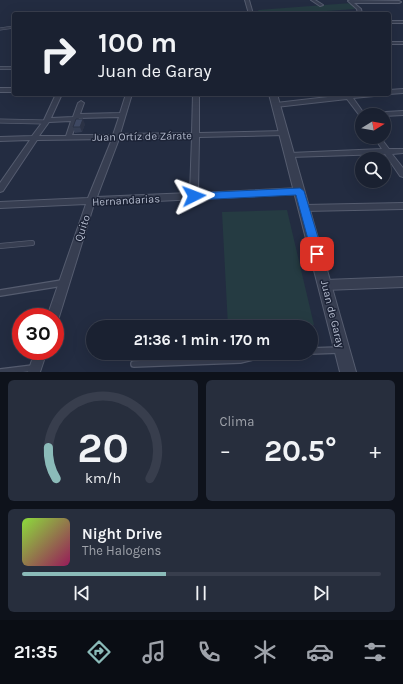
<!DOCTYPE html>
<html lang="es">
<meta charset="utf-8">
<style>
:root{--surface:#1a2131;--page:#272e3d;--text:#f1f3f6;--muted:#9fa3ab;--line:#383e4d;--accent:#8bbbb9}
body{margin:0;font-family:Karla,sans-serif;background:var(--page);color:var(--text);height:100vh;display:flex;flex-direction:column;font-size:15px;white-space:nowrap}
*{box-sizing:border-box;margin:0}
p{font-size:13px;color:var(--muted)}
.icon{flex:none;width:22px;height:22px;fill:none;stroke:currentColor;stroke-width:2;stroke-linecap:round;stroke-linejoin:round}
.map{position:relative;height:372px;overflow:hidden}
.sheet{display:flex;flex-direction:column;gap:8px;padding:8px;background:#0e121b;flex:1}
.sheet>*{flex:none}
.guide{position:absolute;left:12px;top:12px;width:379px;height:84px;border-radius:4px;box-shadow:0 4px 16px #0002,0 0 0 1px var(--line);background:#1a2131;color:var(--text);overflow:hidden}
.needle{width:26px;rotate:79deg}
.buttons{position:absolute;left:355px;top:108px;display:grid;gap:8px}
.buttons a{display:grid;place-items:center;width:36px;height:36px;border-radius:50%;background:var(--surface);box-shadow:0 4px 16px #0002,0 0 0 1px var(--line);font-size:20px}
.speed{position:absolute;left:12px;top:308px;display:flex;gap:8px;font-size:20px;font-weight:700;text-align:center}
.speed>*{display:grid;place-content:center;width:52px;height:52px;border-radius:50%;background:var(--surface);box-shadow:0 4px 16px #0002,0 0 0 1px var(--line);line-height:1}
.speed .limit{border:6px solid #d22;background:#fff;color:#111}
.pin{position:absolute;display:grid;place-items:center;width:34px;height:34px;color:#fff;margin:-17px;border-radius:8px;box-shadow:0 2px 6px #0006}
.me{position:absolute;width:44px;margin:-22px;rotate:87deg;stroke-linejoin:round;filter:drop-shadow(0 0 3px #0008)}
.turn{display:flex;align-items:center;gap:14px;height:84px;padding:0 20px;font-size:18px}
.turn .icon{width:52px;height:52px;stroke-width:2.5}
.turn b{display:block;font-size:28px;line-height:34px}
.big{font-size:30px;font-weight:700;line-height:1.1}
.sheet .widget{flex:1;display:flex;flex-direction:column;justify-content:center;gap:6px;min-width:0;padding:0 14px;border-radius:6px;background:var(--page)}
.sheet .dial{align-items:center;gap:0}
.dial svg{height:104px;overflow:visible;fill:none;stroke:var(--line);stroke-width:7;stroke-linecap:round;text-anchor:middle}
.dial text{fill:var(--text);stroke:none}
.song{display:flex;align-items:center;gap:12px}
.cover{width:48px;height:48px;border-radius:6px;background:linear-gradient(135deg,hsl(90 70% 55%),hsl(330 70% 35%))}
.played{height:4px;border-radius:2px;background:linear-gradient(90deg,var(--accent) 40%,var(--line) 40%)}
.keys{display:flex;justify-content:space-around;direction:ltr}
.heat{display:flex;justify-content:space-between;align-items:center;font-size:22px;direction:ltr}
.sheet .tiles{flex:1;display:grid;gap:8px;grid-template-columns:1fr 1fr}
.widget:last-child{grid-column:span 2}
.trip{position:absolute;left:86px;top:320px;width:232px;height:40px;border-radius:20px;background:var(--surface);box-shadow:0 4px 16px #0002,0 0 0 1px var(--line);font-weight:700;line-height:40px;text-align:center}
.tabs{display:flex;height:64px;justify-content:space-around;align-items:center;background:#0a0d14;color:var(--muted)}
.tabs .icon{width:28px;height:28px}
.tabs .selected{color:var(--accent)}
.tabs b{font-size:18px;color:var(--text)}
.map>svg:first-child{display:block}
.green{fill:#253b42}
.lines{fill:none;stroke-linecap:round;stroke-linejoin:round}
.service-far4-casing{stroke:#555c6f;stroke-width:3}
.service-far3-casing{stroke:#555c6f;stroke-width:4}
.service-far2-casing{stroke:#555c6f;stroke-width:5}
.service-far1-casing{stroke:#555c6f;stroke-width:6}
.service-casing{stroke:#555c6f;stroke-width:8}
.minor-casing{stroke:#555c6f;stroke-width:2}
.tertiary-casing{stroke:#555c6f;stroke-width:2}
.service-far4{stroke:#373e51;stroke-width:2}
.service-far3{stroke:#373e51;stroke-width:2.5}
.service-far2{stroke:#373e51;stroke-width:3.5}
.service-far1{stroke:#373e51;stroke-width:4.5}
.service{stroke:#373e51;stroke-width:5.5}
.minor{fill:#373e51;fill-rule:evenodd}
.tertiary{fill:#373e51;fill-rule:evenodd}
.wall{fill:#353e54}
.shaded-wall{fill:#2b3245}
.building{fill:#3e4862;stroke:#2b3245}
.route{fill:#1a73e8;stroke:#114b97}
.labels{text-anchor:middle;stroke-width:3;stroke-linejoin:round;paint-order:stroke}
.street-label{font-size:11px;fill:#b3bacc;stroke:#1c2336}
</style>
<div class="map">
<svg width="403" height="372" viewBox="0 0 403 372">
<rect width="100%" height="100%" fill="#232c41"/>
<!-- green -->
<g class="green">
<path d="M351,3l4,6 -70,5h-25l-2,-4z"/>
<path d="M287,210l27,115 -86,1 -6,-114z"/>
</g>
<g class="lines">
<!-- service-far4 casing -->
<g class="service-far4-casing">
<g id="service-far4">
<path d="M201,14h40"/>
<path d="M0,29l14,-2"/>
</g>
</g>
<!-- service-far3 casing -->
<g class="service-far3-casing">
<path id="service-far3" d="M0,68h14"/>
</g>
<!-- service-far2 casing -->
<g class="service-far2-casing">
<path id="service-far2" d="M0,121l44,1"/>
</g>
<!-- service-far1 casing -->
<g class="service-far1-casing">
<path id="service-far1" d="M0,246l32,-3"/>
</g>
<!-- service casing -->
<g class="service-casing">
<g id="service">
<path d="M0,293l62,-10"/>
<path d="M311,351l28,-1"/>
<path d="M134,364l106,-4 29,-7"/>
<path d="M0,372l33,-4"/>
</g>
</g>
<!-- minor casing -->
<g class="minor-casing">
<g id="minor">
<path d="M311,0h4l8,5 -3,1z"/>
<path d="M350,0l49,1 2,1 -2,1h-45l7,6 1,5h-4l-1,-5 -9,-8z"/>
<rect x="389" y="21" width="14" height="2"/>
<rect x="389" y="42" width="14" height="2"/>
<rect x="0" y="88" width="14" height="4"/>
<path d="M403,89v4l-14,1v-4z"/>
<path d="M56,94h6l-11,24 22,-1 5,-14 3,-2 3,2 -4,11 40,-1 6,-19h6l-12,40 72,-1 1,-39h6v39l85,-2 3,2 -3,2 -85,2 -1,56 102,-5 4,3 -4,3 -206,10 -35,113 -2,4 -2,1v-5h-8l39,-113 -86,4v-6l88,-4 24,-59 -75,1 -34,51 -3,1v-9l30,-43 -30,1v-4l32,-1 12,-16zM119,117l-6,18h-41l7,-17zM71,121l-5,15h-27l10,-14zM192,137l-2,56 -93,4 22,-58z"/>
<path d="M344,94h33l-3,2 -21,2 12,17 3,-2 35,-2v4l-19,1 -22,-1v2l-2,-1 -13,-17 -71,8 -3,-2 3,-2 69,-8z"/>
<path d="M374,137h6l9,12h14v4l-11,1 11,14v9l-3,-1 -15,-22 -95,3 -4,-2 4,-2 92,-4z"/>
<path d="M403,203v6l-98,2 -3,-1 -1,-2 1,-2 3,-1z"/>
<path d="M403,277v10l-78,3 -4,-2 -1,-3 1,-3 4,-2z"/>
<path d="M35,351h12l-7,21h-12z"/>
</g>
</g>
<!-- tertiary casing -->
<g class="tertiary-casing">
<g id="tertiary">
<path d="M245,0h4l4,14h-4z"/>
<path d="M269,94h8l79,278h-16z"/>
</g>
</g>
<!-- service-far4 -->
<use href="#service-far4" class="service-far4"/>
<!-- service-far3 -->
<use href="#service-far3" class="service-far3"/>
<!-- service-far2 -->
<use href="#service-far2" class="service-far2"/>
<!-- service-far1 -->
<use href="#service-far1" class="service-far1"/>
<!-- service -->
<use href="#service" class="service"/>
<!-- minor -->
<use href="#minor" class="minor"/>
<!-- tertiary -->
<use href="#tertiary" class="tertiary"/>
</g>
<!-- wall -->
<path class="wall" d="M85,124l-3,8 -7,1 -2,-6z"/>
<!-- shaded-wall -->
<path class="shaded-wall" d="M83,119l2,5 -3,8 -2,-5z"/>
<!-- building -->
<path class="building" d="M76,119h7l-3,8h-7z"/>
<!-- route -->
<path class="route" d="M300,188l4,3 19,63 -2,4 -4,1 -4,-1 -1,-4 -16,-59 -102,5 -5,-4 5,-3z"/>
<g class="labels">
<!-- street labels -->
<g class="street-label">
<text transform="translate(142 136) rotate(-1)" y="4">Juan Ortíz de Zárate</text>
<text transform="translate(126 200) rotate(-3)" y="4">Hernandarias</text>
<text transform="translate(82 228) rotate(-72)" y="4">Quito</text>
<text transform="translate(333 314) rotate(76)" y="4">Juan de Garay</text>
</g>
</g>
</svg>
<div class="buttons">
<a><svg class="needle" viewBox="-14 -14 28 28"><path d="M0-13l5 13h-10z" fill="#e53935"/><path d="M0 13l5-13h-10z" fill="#9fa3ab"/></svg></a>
<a><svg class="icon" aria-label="search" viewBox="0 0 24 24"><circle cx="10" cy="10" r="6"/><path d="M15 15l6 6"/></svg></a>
</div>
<div class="speed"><div class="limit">30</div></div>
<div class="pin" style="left:317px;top:254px;background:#d93025"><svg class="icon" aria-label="arrive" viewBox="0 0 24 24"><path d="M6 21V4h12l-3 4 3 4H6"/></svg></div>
<svg class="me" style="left:194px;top:196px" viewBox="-20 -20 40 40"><path d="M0-17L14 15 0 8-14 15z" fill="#1a73e8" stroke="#fff" stroke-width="4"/></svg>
<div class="trip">21:36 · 1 min · 170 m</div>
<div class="guide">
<div class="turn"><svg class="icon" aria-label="right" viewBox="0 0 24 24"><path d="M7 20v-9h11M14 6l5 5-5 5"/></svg><div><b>100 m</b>Juan de Garay</div></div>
</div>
</div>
<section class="sheet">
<div class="tiles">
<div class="widget dial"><svg viewBox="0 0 100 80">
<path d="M14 69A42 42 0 1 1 86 69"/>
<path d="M14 69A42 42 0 0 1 8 45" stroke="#8bbbb9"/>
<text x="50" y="56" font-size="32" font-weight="700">20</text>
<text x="50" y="72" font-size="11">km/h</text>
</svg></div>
<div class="widget"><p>Clima</p>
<div class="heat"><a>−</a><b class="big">20.5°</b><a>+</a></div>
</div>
<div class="widget">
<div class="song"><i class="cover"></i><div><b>Night Drive</b><p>The Halogens</p></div></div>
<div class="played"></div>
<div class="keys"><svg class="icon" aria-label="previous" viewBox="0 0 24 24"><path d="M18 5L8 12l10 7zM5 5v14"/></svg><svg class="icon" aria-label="pause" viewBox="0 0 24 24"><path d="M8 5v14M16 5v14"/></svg><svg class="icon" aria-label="next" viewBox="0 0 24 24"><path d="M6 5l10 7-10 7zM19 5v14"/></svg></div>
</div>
</div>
</section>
<nav class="tabs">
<b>21:35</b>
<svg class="icon selected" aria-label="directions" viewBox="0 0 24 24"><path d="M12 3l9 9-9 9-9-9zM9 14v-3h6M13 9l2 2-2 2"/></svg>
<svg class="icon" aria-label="music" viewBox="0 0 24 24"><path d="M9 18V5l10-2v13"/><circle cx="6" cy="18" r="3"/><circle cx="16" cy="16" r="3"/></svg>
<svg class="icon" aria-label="phone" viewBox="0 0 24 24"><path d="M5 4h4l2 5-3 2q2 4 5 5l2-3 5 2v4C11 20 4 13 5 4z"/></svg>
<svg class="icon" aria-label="climate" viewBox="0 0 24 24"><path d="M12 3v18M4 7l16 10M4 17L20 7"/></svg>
<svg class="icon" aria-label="car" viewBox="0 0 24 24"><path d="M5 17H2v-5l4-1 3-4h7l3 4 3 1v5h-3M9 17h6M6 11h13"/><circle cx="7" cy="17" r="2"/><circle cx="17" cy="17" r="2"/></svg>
<svg class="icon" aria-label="filters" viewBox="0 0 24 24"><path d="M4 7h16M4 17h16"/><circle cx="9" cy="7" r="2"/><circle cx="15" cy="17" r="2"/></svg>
</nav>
